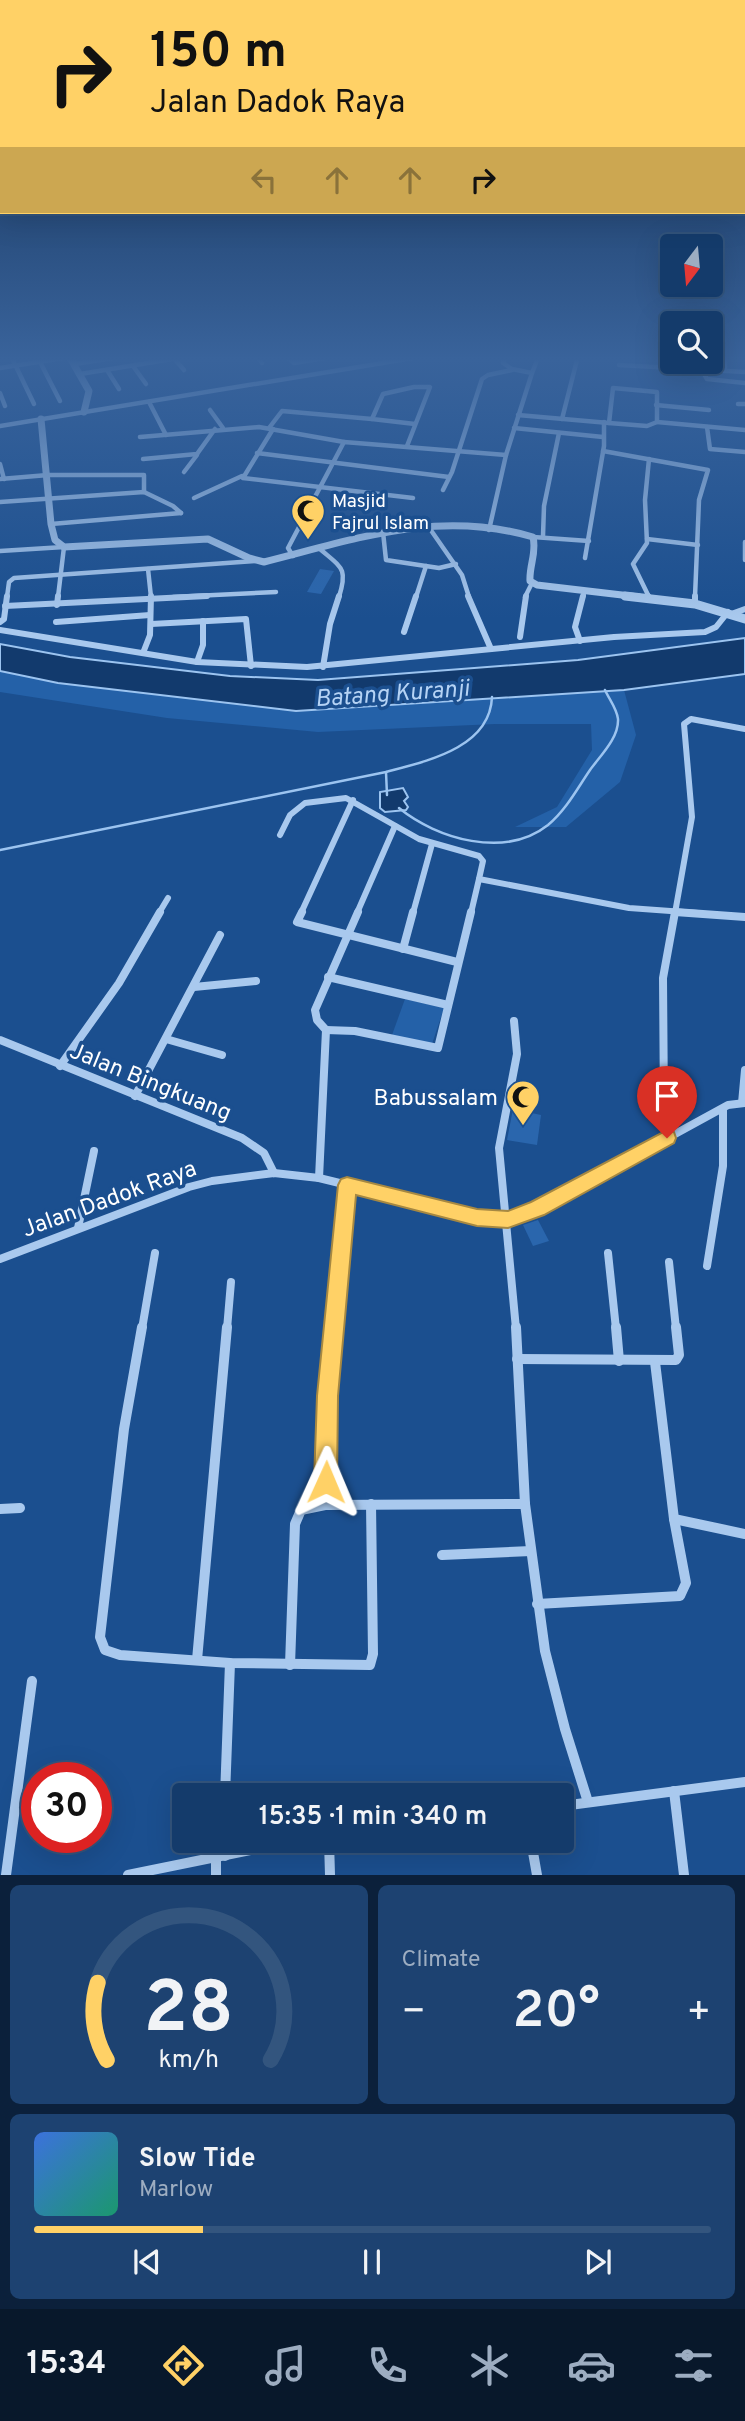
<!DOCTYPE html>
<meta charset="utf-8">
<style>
:root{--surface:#143b6b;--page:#1d4271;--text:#f1f3f6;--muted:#9dadc1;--line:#33557e;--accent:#ffd166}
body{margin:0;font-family:Overpass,sans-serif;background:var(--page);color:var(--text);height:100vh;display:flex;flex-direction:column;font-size:26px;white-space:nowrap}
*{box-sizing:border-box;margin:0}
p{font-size:23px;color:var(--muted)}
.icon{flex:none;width:38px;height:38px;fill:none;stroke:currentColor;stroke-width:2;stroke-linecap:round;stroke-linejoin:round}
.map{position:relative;height:1875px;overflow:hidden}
.panel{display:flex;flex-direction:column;gap:10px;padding:10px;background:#0b203b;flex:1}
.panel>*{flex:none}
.banner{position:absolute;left:0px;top:0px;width:746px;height:214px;box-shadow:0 7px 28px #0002,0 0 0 2px var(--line);background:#ffd166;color:#111;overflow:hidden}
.needle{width:46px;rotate:196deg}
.controls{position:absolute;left:660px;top:234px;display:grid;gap:14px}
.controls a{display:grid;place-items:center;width:63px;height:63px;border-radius:7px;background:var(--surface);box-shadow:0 7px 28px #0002,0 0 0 2px var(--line);font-size:35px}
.speed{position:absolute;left:21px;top:1762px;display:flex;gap:14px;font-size:35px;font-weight:700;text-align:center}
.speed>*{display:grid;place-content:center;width:91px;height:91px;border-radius:50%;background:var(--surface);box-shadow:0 7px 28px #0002,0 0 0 2px var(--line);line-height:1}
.speed .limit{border:10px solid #d22;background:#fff;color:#111}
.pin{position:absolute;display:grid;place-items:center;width:60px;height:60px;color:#fff;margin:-72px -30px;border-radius:50% 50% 50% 0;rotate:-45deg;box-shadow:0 0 7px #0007}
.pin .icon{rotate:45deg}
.me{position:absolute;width:77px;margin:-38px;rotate:1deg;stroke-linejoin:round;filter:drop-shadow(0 0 5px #0008)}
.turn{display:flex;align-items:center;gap:24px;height:147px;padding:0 35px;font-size:32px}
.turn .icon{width:91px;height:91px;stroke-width:2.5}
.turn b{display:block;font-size:49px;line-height:60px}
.lanes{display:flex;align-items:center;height:66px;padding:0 35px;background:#0003;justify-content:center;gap:35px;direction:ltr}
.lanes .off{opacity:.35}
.big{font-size:52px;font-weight:600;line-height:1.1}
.panel .tile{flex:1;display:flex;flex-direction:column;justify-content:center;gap:10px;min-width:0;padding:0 24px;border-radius:10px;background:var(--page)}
.panel .dial{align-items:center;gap:0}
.dial svg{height:182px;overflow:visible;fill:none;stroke:var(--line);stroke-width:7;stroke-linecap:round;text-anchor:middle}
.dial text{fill:var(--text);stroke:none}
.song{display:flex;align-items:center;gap:21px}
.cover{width:84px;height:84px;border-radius:10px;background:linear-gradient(135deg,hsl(220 70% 55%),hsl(160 70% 35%))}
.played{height:7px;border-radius:4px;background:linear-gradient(90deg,var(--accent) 25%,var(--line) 25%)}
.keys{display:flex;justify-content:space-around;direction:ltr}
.heat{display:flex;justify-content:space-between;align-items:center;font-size:38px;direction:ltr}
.panel .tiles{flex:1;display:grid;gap:10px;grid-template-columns:1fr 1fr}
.tile:last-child{grid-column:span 2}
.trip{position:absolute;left:172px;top:1783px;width:402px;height:70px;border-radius:7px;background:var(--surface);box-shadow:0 7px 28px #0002,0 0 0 2px var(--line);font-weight:600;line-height:70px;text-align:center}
.tab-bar{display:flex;height:112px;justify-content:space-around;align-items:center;background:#08182b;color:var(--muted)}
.tab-bar .icon{width:49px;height:49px}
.tab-bar .current{color:var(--accent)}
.tab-bar b{font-size:32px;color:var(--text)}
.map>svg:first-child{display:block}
.green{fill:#2461a8}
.water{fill:#123a6d;stroke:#9cc4f0;stroke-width:2}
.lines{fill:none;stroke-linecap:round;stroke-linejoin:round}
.stream{stroke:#9cc4f0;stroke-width:2.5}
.building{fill:#2a66ad}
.minor-far3{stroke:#a9c9ee;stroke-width:4.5}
.minor-far2{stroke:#a9c9ee;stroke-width:6}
.minor-far1{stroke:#a9c9ee;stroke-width:8}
.minor{stroke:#a9c9ee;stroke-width:10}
.tertiary-far1{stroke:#a9c9ee;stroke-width:7}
.tertiary{stroke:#a9c9ee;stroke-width:9}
.route{fill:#ffd166;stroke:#a68842;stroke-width:2}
.labels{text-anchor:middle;stroke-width:7;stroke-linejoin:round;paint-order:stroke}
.far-poi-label{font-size:19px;fill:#fff;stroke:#1b4f8f;text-anchor:start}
.street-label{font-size:23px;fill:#fff;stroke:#1b4f8f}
.poi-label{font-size:23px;fill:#fff;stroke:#1b4f8f;text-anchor:end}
.water-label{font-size:24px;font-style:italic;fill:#b5d3f5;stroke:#1b4f8f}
</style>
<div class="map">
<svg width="745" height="1875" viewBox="0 0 745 1875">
<rect width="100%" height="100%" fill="#1b4f8f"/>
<!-- green -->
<g class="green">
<path d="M0,671l58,12 238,28 328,-21 12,45 -16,47 -54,45h-51l42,-20 35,-57 -1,-26h-96l-177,8 -151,-14 -167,-26z"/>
<path d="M405,999l39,9 -12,36 -40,-9z"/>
</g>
<!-- water -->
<g class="water">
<path d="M745,638v36l-121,16 -328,21 -238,-28 -58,-12v-27l70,13 160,19 88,4 260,-20z"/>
<path d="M403,788l5,9 -4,4 4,6 -2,3 -21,2 -5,-4v-16z"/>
</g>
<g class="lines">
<!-- stream -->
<g class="stream">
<path d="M386,772l1,23"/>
<path d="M399,808c38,31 106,51 149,17 18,-15 29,-36 42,-55 10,-14 29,-32 28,-51 -1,-10 -9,-20 -13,-29"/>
<path d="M0,850l386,-78c41,-11 104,-24 106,-75"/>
</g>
</g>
<!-- building -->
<g class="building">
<path d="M320,569l14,2 -13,23 -14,-2z"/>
<path d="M513,1109l28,6 -4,30 -30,-5z"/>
<path d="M538,1220l11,21 -16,5 -10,-21z"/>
</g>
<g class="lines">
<!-- minor-far3 -->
<g class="minor-far3">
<path d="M11,356l23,48"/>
<path d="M37,356l23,45"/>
<path d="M257,356l5,7"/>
<path d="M286,356l8,7 43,-7"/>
<path d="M725,356v14"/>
<path d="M173,357l11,13"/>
<path d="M75,364l51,-8"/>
<path d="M619,365l126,7"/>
<path d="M133,366l13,18"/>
<path d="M0,368l70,-11"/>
<path d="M701,369l6,10 38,4"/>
<path d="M107,370l12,19"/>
<path d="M532,373l6,-15"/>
<path d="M80,374l111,-18"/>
<path d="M613,388l44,4v30l-10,4 -38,-3z"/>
<path d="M0,393l5,13"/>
<path d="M149,402l17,33"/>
<path d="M738,404h7"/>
<path d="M656,405l53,5"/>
<path d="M210,410l13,18"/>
<path d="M518,415l91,8"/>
<path d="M562,419l16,-63"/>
<path d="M657,422l88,8"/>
<path d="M0,426l425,-70"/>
<path d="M707,427l3,22 35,3"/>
<path d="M269,428l13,-17 90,8"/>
<path d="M514,428l89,9"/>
<path d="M273,429l-30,49 170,20"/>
<path d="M140,437l119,-10 85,15"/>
<path d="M407,446l23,-59h-16l-31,7 -11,25 43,5"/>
<path d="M603,451l105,19 -9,30 -4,97"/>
<path d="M257,453l192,24"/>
<path d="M143,459l54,-5 18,-25"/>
<path d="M649,459l-4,41 2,43 -14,21 16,33"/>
<path d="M0,464l4,15"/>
<path d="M184,472l13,-17"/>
<path d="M0,479l48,-4h96v17"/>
<path d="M443,490l9,-18 30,-93 6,-4 24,-5"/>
<path d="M194,498l48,-22"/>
<path d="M0,502l144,-10 29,14 8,7"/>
<path d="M51,524l130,-11"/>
<path d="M428,526l34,49 7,22"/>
<path d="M489,530l17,-75 26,-82 -20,-4 -9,-6 3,-7"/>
<path d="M383,532l3,28 53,8 17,-4"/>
<path d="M543,536l1,-30 15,-73"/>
<path d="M533,537l56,4"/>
<path d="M647,539l51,6"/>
<path d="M745,542v18"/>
<path d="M320,549c22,19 28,19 19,48"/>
<path d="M0,551l64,-4 -6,50"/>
<path d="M293,556l-5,-8 56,-106 162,13"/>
<path d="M585,558l19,-112v-24"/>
<path d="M148,569l3,28"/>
<path d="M7,597l2,-15 5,-4 241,-17"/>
<path d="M173,597l103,-5"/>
<path d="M416,597l10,-31"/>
<path d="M525,597l7,-14"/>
<path d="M583,597l1,-5"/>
</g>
<!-- minor-far2 -->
<g class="minor-far2">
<path d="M468,596l23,53"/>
<path d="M648,596l2,3"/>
<path d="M695,604v-8"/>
<path d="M57,605l1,-9"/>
<path d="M5,606l202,-10"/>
<path d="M734,613l11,-4"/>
<path d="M0,622l4,-3 3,-23"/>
<path d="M56,622l94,-7"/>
<path d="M151,624l95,-5 5,47"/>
<path d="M0,630l197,32 110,5 307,-30 91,-5 11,-5 12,-15"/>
<path d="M404,632l12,-36"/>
<path d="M520,637l6,-41"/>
<path d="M580,641l-5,-14 8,-31"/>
<path d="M143,653l7,-18 1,-39"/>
<path d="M197,662l6,-17v-24"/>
<path d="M323,667l7,-43 9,-28"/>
<path d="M280,835l10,-20 15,-12 41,-5 73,41 60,17 4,5 -4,18 150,29 69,5"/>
<path d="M159,913l9,-15"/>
<path d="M301,913l52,-113"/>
<path d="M357,913l38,-87"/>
<path d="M413,913l19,-69"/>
<path d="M471,913l8,-34"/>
<path d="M675,913l17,-96 -8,-93 7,-5 54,10"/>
</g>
<!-- minor-far1 -->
<g class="minor-far1">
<path d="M302,912l-5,10 160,40"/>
<path d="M675,912l70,5"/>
<path d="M403,949l10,-37"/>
<path d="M328,977l120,28"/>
<path d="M194,987l62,-6"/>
<path d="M514,1021l3,33 -18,94 17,181"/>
<path d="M326,1030l29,1 83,17 33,-136"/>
<path d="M166,1039l56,16"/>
<path d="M0,1040l242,98 22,15 10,20"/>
<path d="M60,1066l59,-83 41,-71"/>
<path d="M135,1096l85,-161"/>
<path d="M742,1103l3,-33"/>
<path d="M667,1138l-3,-28 -1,-132 12,-66"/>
<path d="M319,1178l7,-148 -9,-10 -2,-10 43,-98"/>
<path d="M78,1228l16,-77"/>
<path d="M608,1253l8,76"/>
<path d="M0,1259l189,-72 23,-6 62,-8 45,5 168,41h21l30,-10 190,-104 17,-2"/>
<path d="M669,1262l7,67"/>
<path d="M707,1266l16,-100v-57"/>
<path d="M142,1329l13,-76"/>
<path d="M227,1329l4,-47"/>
<path d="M334,1329l13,-144"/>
</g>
<!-- minor -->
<g class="minor">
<path d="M142,1327l-18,102 -24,208 5,13 15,5 110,8 140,2 3,-11 -2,-150"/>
<path d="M516,1327l9,177 20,147 20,78 23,73"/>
<path d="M616,1327l3,34"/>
<path d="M517,1359l159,1 3,-5 -3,-28"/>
<path d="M655,1362l19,157 71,15"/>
<path d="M325,1505l3,-109 6,-69"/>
<path d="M0,1509l20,-1"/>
<path d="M442,1555l89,-4"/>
<path d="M537,1604l143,-8 6,-13 -12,-64"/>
<path d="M197,1660l30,-333"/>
<path d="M290,1665l5,-141 6,-14 24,-5 200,-1"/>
<path d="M674,1791l10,84"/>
<path d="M225,1796l5,-133"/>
<path d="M562,1806l183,-24"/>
<path d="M225,1841v15"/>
<path d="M329,1841l1,34"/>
<path d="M531,1841l6,34"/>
<path d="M216,1858v17"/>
<path d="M6,1875l26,-194"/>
<path d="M128,1875l167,-34"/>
</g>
<!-- tertiary-far1 -->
<g class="tertiary-far1">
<path d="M69,356l20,35 -5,21"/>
<path d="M41,419l10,105 4,16 9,7 144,-8 41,19 15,4c92,-23 174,-53 269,-25 4,15 -4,29 -3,44l7,4 102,12"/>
</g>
<!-- tertiary -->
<path class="tertiary" d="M625,596l70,8 50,15"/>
</g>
<!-- sky -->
<linearGradient id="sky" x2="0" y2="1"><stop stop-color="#0f2b4f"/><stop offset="0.58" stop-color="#39639b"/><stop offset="1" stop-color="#39639b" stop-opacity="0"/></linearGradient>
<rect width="745" height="619" fill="url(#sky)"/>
<!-- route -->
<path class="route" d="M667,1130l7,2 2,6 -2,5 -130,72 -36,13 -31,-2 -121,-31 -18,201 -1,86 -4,7 -7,4 -8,-4 -4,-7 3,-86 21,-211 3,-6 6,-2 130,32 31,2 23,-9z"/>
<!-- icons -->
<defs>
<g id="mosque-pin" transform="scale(1.75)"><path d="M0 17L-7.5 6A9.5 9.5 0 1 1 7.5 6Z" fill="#ffd166" stroke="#1b4f8f"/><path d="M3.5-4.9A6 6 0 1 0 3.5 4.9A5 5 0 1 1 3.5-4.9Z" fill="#111"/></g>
</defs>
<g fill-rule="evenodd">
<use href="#mosque-pin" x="308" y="511"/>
<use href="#mosque-pin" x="523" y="1097"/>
</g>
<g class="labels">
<!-- far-poi labels -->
<g class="far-poi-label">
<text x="332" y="507">Masjid<tspan x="332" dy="22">Fajrul Islam</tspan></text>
</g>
<!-- street labels -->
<g class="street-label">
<text transform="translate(151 1081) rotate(22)" y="8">Jalan Bingkuang</text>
<text transform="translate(109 1198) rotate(-20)" y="8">Jalan Dadok Raya</text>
</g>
<!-- poi labels -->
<g class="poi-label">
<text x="498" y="1105">Babussalam</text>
</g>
<!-- water labels -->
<g class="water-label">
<text transform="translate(392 693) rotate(-4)" y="8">Batang Kuranji</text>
</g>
</g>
</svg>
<div class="controls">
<a><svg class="needle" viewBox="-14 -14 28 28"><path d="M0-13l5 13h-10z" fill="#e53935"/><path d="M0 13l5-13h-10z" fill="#9dadc1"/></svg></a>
<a><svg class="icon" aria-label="search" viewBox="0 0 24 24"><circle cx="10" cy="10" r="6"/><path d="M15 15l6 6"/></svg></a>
</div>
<div class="speed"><div class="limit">30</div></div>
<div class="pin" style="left:667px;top:1138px;background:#d93025"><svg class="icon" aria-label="arrive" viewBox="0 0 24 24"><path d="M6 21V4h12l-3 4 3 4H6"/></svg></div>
<svg class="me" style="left:326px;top:1482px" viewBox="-20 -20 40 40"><path d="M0-17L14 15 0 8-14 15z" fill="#ffd166" stroke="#fff" stroke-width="4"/></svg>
<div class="trip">15:35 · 1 min · 340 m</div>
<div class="banner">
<div class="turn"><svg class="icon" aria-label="right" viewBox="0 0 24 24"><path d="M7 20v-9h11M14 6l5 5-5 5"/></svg><div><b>150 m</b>Jalan Dadok Raya</div></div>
<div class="lanes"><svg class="icon off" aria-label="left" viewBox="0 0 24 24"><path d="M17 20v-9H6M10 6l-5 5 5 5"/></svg><svg class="icon off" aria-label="ahead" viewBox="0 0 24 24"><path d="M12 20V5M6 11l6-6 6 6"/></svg><svg class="icon off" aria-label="ahead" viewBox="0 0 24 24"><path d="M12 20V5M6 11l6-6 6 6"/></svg><svg class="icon" aria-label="right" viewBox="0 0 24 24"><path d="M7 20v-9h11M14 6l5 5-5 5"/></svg></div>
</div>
</div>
<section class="panel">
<div class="tiles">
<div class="tile dial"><svg viewBox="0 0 100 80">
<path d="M14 69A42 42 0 1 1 86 69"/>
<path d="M14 69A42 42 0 0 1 10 35" stroke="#ffd166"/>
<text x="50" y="56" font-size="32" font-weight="700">28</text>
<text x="50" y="72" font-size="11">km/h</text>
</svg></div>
<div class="tile"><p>Climate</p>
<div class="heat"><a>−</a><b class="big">20°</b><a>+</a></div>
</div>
<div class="tile">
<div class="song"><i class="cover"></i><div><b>Slow Tide</b><p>Marlow</p></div></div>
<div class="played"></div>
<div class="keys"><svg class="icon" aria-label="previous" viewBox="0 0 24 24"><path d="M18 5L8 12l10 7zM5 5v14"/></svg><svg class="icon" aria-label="pause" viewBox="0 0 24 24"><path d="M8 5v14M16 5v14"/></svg><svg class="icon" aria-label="next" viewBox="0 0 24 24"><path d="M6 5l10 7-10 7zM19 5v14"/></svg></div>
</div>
</div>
</section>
<nav class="tab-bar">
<b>15:34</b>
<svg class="icon current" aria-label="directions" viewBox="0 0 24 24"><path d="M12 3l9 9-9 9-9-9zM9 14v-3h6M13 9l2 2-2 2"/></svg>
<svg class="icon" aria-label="music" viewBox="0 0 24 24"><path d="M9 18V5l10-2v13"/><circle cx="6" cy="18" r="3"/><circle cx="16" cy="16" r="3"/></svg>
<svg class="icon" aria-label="phone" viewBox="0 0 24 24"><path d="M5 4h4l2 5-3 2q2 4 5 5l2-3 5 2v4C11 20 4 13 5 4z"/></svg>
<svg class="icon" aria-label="climate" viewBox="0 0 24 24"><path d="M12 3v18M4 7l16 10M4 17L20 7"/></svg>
<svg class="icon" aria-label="car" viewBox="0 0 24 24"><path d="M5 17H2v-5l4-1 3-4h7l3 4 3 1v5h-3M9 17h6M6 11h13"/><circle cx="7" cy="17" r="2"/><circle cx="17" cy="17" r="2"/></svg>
<svg class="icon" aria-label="filters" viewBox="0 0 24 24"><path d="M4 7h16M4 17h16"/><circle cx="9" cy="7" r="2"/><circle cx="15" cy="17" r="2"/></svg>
</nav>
